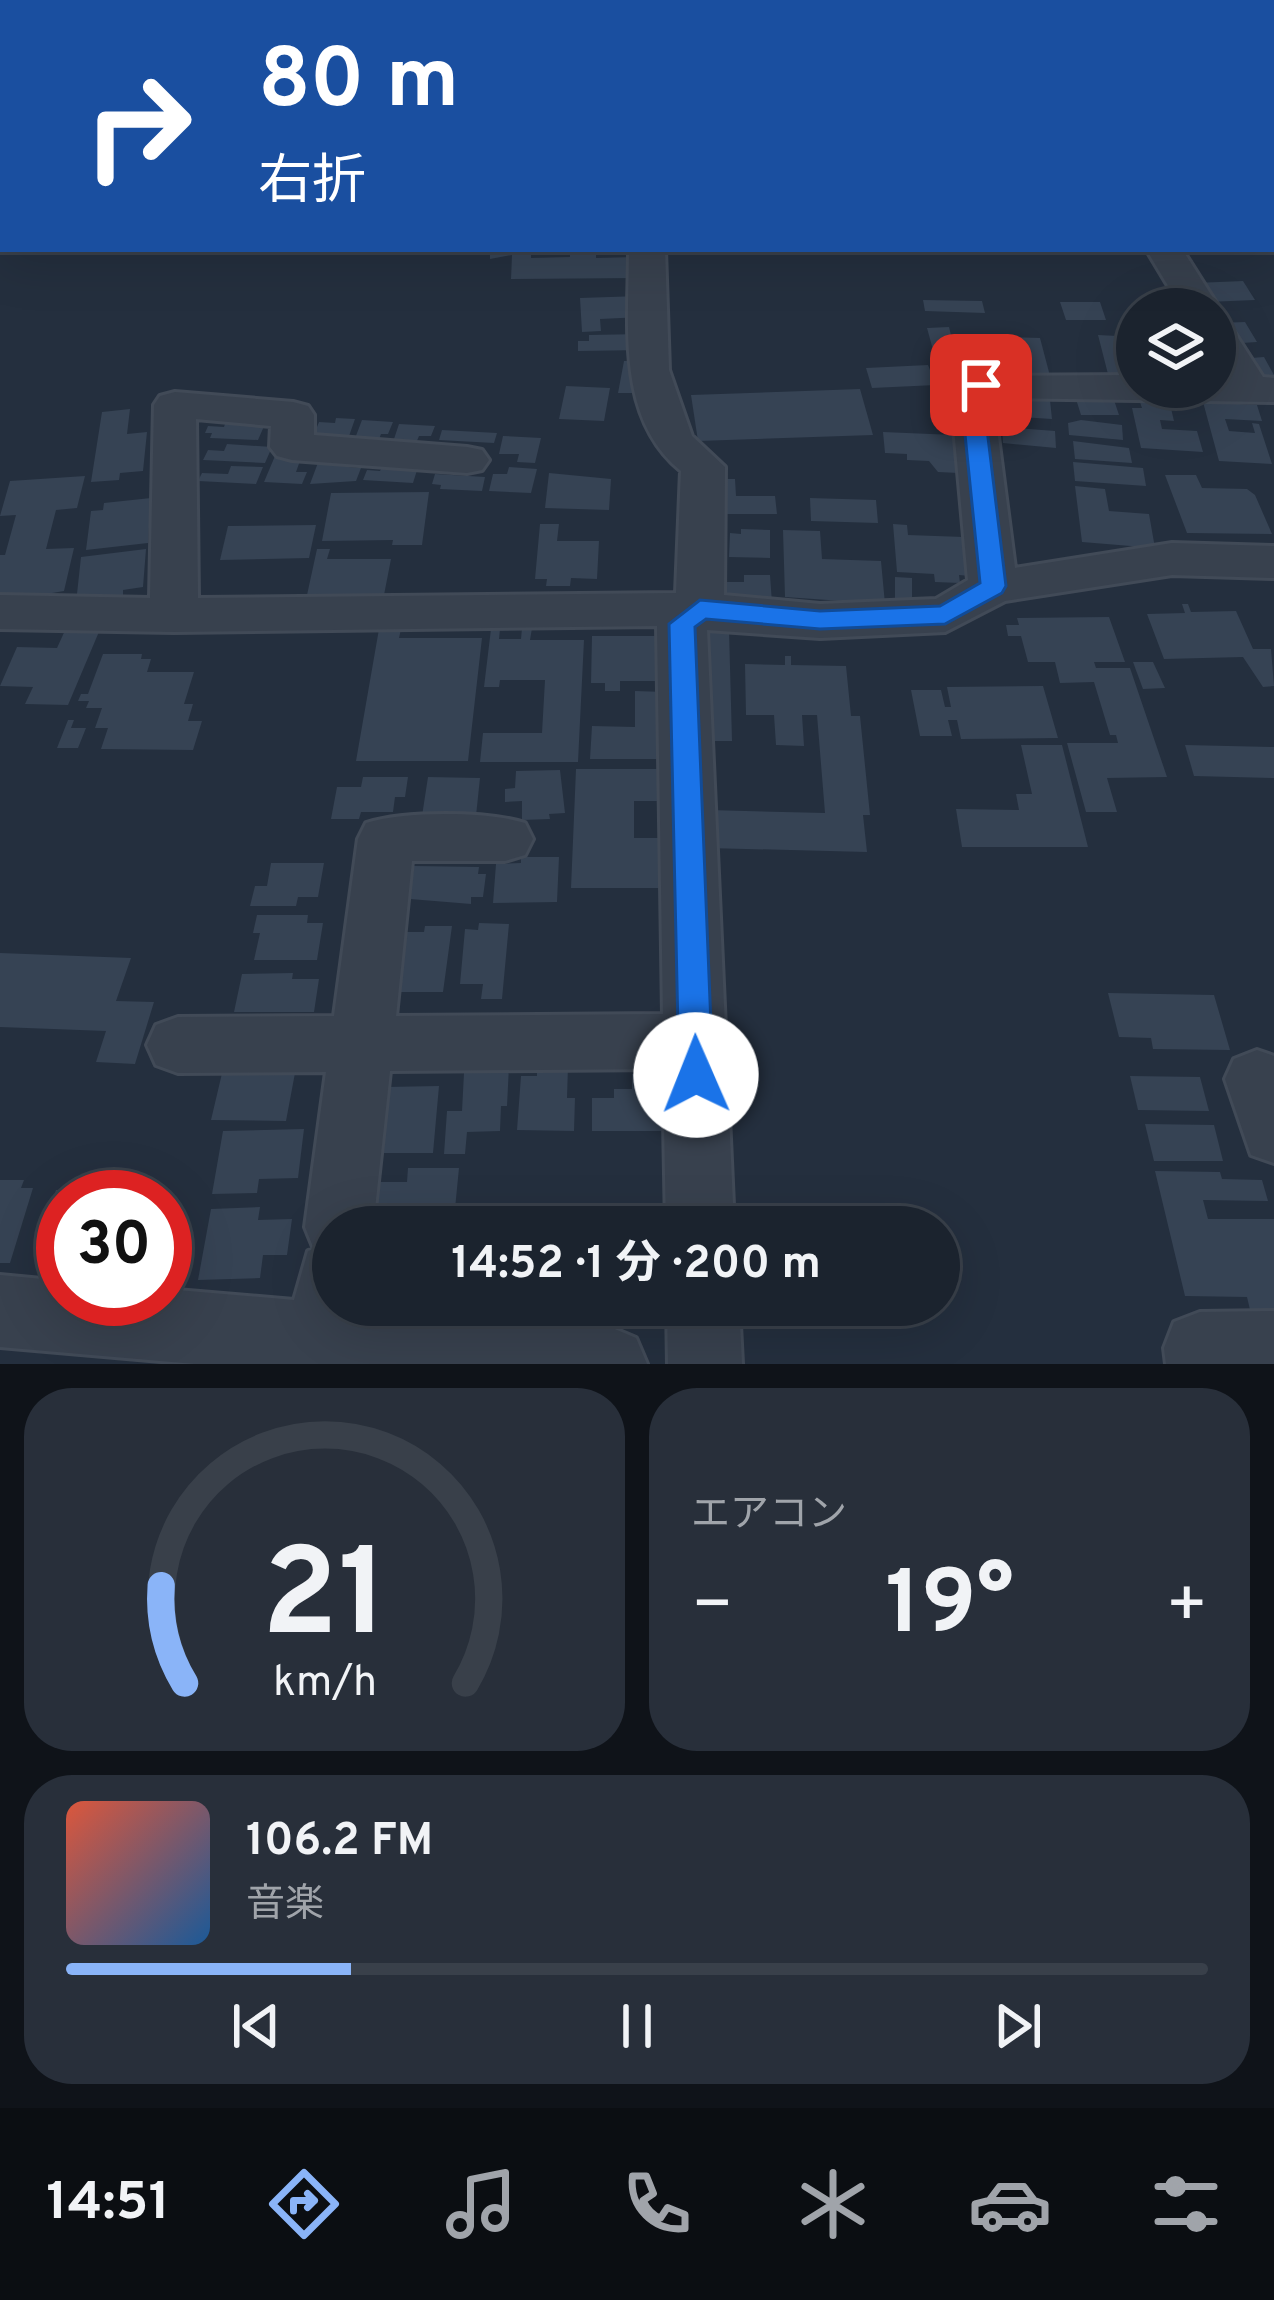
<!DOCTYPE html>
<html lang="ja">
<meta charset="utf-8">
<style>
:root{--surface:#1b232e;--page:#282f3a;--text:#f1f3f6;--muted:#a0a4aa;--line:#39404a;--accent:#8ab4f8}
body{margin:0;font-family:Overpass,"Noto Sans JP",sans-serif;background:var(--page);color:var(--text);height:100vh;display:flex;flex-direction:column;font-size:45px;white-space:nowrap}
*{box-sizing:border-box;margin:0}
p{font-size:39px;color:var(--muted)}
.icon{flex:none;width:66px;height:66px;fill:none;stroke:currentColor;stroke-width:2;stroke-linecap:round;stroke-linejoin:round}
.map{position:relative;height:1364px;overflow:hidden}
.drawer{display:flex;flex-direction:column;gap:24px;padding:24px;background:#0f1319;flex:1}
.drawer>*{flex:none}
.hud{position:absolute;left:0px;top:0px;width:1275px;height:252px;box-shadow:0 12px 48px #0002,0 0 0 3px var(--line);background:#1a4fa0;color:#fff;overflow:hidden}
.buttons{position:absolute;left:1116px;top:288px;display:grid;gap:24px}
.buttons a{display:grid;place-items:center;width:120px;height:120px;border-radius:50%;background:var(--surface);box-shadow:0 12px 48px #0002,0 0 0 3px var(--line);font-size:60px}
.speed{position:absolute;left:36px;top:1170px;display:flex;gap:24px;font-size:60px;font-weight:700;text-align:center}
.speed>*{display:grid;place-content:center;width:156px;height:156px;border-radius:50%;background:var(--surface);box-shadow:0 12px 48px #0002,0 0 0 3px var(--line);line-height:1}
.speed .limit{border:18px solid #d22;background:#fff;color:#111}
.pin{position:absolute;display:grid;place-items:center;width:102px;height:102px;color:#fff;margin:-51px;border-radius:24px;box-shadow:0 6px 18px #0006}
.me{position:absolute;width:132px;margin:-66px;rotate:359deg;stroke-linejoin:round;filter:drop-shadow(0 0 9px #0008)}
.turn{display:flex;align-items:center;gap:42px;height:252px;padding:0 60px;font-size:54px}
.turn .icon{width:156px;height:156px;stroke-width:2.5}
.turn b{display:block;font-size:84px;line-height:102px}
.big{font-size:90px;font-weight:700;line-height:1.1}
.drawer .card{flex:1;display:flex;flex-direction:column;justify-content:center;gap:18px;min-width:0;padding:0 42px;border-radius:48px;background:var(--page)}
.drawer .dial{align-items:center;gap:0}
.dial svg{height:312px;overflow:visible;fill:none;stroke:var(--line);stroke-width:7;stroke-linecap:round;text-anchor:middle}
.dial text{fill:var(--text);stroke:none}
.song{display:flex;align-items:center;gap:36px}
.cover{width:144px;height:144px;border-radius:18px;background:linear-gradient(135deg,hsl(10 70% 55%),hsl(210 70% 35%))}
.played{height:12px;border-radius:6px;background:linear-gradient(90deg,var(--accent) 25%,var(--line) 25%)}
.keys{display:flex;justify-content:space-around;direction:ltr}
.heat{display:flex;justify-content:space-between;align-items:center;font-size:66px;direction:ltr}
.drawer .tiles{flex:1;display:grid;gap:24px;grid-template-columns:1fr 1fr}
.card:last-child{grid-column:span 2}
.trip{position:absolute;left:312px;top:1206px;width:648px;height:120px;border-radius:60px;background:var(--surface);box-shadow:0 12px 48px #0002,0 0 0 3px var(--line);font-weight:700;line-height:120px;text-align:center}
.menu{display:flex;height:192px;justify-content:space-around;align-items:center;background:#0b0e12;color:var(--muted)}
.menu .icon{width:84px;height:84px}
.menu .selected{color:var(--accent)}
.menu b{font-size:54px;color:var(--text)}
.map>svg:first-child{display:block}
.building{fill:#364354}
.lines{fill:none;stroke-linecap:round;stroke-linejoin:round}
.minor-casing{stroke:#414a57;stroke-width:6}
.major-casing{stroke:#414a57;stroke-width:6}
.minor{fill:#38414e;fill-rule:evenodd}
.major{fill:#56606e;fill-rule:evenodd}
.route{fill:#1a73e8;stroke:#114b97;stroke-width:3}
</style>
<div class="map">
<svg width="1274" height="1364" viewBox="0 0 1274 1364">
<rect width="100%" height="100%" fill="#242f3e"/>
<!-- building -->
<g class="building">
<path d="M490,249h41v9l39,-1v-8h26v9l40,-1 2,21 -127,1 1,-24 -22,4z"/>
<path d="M1243,281l12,19 -48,2 -12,-19z"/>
<path d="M640,296l2,21 -42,2 1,12 -19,1 -2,-34z"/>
<path d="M923,300l59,1 3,12 -60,-2z"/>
<path d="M1060,302h40l6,18h-40z"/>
<path d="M1245,322l12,20 -15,1 9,15 13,-1 10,18 -22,1 -33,-53z"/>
<path d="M949,327l3,12h44l10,29 -55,6 -2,-6h-11l-11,-40z"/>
<path d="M643,334l1,16 -66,1v-10h11v-6z"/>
<path d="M1098,335l39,2v16h-6l6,9v17l-28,-1z"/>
<path d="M1002,337l38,1 10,38 -39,-1z"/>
<path d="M624,361h19v32h-25z"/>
<path d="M928,365l8,20 -64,3 -6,-20z"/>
<path d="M566,386l44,2 -6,33 -45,-2z"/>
<path d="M860,389l13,46 -175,6 -7,-46z"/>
<path d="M1013,398l37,2 2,19 -48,-3 -1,-12 11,1z"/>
<path d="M1076,399l38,1 5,15h-38z"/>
<path d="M1140,402l30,2 4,17 -14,-1 2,9 35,2 6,21 -62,-4 -9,-40h10z"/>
<path d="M1203,402l54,3 5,16 -37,-2 4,12 26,2 -3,-10 7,1 13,40 -53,-3z"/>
<path d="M130,409l-3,25 20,-2 -4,39 -23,2 -1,7 -28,2 11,-70z"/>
<path d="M336,418l19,1 -7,20 -35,-2 6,-15 16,1z"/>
<path d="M362,420l31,2 -5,12h-7l-3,8 -24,-1z"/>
<path d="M1081,420l41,5 1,15 -54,-5 -1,-12z"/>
<path d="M226,421l39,3 -7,16 -48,-2 2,-5h-7l3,-7 16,1z"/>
<path d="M399,424l36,2 -4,10h-12l-3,7 -23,-1z"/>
<path d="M1002,427l53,4 1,17 -53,-5z"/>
<path d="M442,430l55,3 -3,10 -55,-3z"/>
<path d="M883,432l71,3 5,38 -21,-1 -9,-11 -22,-1v-6l-22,-1z"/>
<path d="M503,436l38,2 -6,25 -18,-1 2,-8h-20z"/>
<path d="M1073,441l56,7 3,15 -57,-4z"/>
<path d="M227,444l45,3 -7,16 -62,-3 5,-10 16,1z"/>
<path d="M275,456l26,2 -5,14h11l-5,12 -38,-2z"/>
<path d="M319,460l31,2 -2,5 13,1 -5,13 -46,3z"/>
<path d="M1073,462l70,6 3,18 -71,-5z"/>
<path d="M383,465l35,2 -5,16 -50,-3 4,-10 13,1z"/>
<path d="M231,466l32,1 -7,17 -58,-3 4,-8 26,1z"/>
<path d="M509,467l28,2 -6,24 -42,-2 4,-17h14z"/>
<path d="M549,473l62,6 -2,31 -64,-2z"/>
<path d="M435,474l50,3 -3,14 -42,-2 1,-4 -9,-1z"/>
<path d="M1165,475h31l6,13 45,1 8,6 17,39 -85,-1z"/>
<path d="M85,476l-8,32 -21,2 -10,39 28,-1 -10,43 -59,10 2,-6h-7v-40h5l11,-40 -16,1 10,-35z"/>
<path d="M715,479h20l1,17h39l2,18h-60z"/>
<path d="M1075,486l30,3 4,22 40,3 6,34 -73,-6z"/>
<path d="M429,492l-7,53h-30l1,-5 -71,1 9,-48z"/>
<path d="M151,498l-3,45 -62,7 5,-39 12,-1 1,-7z"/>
<path d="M810,498l66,2 2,23 -67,-2z"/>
<path d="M540,524h19l-2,17h42l-2,38 -26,-1 -1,8h-24l1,-7h-12z"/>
<path d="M893,524l14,1 1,10 56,2 6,39 -11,-1 1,8 -25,-1 -1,-8 -37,-2z"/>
<path d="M316,525l-7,33 -89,2 8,-34z"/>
<path d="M741,529l29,1v28l-41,-1 1,-24 11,1z"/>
<path d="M783,530l37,1 2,28 59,2 4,43 -100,-7z"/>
<path d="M146,549l-3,38 -20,3v7l-47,6 5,-46z"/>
<path d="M317,549h13l-3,10h64l-7,36h-77z"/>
<path d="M744,575h26l2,28h-48l-1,-21h21z"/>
<path d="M895,577l17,1v22l-17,-2z"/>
<path d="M1182,604h6l3,8 45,-1 17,38h18l3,37 -11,1 -20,-30 -79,2 -17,-45 38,-1z"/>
<path d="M1109,617l16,45h-31l2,6h34l37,109 -60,1 10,34h-31l-19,-69h51l-2,-8h-6l-16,-53 -34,1 -5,-21h-27l-7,-26h-13l-2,-11h13l-2,-7z"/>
<path d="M67,626l34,1 -33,78 -43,-1 8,-17 -33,-1 17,-39 40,1z"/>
<path d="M522,628h10l-2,12h54l-6,122h-98l3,-29h59l3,-53h-45l-1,7h-15l7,-58h9l-1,10h22z"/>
<path d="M379,629h22l-2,9h83l-14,123h-112z"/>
<path d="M702,630h27l3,111h-29z"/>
<path d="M592,636h70l2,45h-44v10h-15v-8h-14z"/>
<path d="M103,654h39l-1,5h10l-4,13h47l-10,32h9l-5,17h14l-9,29 -92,-1 7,-21h-13l7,-20h-16l3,-7h-11l3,-7h7z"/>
<path d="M785,656h6v9l55,1 5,50h9l10,99h-7l4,37 -159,-4v-38l117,3 -8,-98h-15l2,31 -28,-1 -2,-30h-28l-1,-51 40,1z"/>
<path d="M1133,662h20l12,26 -22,1z"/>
<path d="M1043,686l15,52 -97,1 -4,-19h-9l4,16h-32l-9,-46h30l4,17h6l-4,-20z"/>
<path d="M635,691l30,1 1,67h-76l2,-33 43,1z"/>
<path d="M68,720h6l-3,8h15l-8,20h-21z"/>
<path d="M1021,745h41l26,102h-126l-6,-38 63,1 -3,-16h16z"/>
<path d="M1185,745l89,2v31l-80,-2z"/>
<path d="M576,769h92v32h-34v37h35l1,50h-99z"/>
<path d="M560,770l5,43 -16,1 1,5 -28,1v-19l-17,1v-13l10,-1 1,-17z"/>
<path d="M363,777h45l-3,20h-10l-2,15h-32l-2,7h-28l6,-32h24z"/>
<path d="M428,777l52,1 -4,38h-54z"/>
<path d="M521,857h38l-2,45 -64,1 3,-39 25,-1z"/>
<path d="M271,863h53l-6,34h-20l-2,9h-46l5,-20h12z"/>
<path d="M414,866l65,1 -1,7h8l-3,23h-12v7l-61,-5z"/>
<path d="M257,915h51l-1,8h16l-6,37h-63l6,-27h-7z"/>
<path d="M479,923l30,1 -7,75h-21l2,-15h-23l5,-55 13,1z"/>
<path d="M425,926h27l-9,66h-51l13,-60h19z"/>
<path d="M0,953l131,5 -15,43 38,1 -19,62 -39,-2 10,-31 -106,-4z"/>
<path d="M293,973l-1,6h27l-5,33h-80l8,-38z"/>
<path d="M1108,993l106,2 16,55 -77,-1 -2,-11 -32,-1z"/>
<path d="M268,1062l-2,11h29l-9,48 -75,-1 12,-51z"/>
<path d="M537,1065l31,1 -1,32h8l-1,33 -57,-1 4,-54h16z"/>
<path d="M509,1066l-2,40h-6l-1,25 -33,1 -2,22h-21l3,-43h15l2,-38z"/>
<path d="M632,1074h23v16h17v41h-80v-33h22v-9h18z"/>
<path d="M1130,1076l70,1 9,34 -71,-1z"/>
<path d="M439,1086l-6,67h-56l9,-66z"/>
<path d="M1145,1124l69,1 9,36h-69z"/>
<path d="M304,1129l-6,49 -39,1 -2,14 -45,1 11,-63z"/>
<path d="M408,1168h51l-5,51h-85l5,-37h33z"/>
<path d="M1155,1171l65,1 2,7 40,1 6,21 -65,-1 5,19h66v95h-23l-4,-17 -62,-1z"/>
<path d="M0,1180h24l-3,8h12l-23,75h-10z"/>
<path d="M56,1190h61l-1,7h-53v72h-23l14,-48h-7z"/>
<path d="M260,1207l-2,13 34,-1 -5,36h-24l-3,23 -62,2 13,-71z"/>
</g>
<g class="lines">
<!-- minor casing -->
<g class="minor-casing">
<g id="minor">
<rect x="633" y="0" width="28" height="3"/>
<rect x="0" y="102" width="3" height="20"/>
<rect x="1272" y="143" width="2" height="20"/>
<path d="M629,249h36l4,121 23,66 33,31 -1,128 96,9 116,-5 32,-19 -17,-185 15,-19 171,-1v12h78v-10h7l-7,-11v-46l14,4 34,53 11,1v24l-281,-4 22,170 157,-25 102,3v32l-102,-3 -167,26 -60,31 -125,6 -113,-8 27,597h-68l-3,-158 -273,2 -17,156h-40v78l277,22 26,11 11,26h-452l-195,-17v-72l63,6v18h102v-10l129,11 14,-49 6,-2 -9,-22 21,-155 -148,1 -22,-8 -9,-20 9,-20 22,-8 156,-1 24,-177 8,-16c38,-12 121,-12 159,0l8,16 -8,16 -20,6h-93l-16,155 267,-2 -6,-388 -483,6 -174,-3v-34l150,3 4,-193 6,-9 15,-4 118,10 15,4 6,9v20l153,12 15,3 7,10 -7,10 -15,3 -175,-13 -15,-4 -7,-9 1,-21 -75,-7 2,179 478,-5 5,-122c-65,-53 -52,-145 -52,-222z"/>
<path d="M1146,249h36l38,60 -5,8v-8h-33z"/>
<path d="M1257,1050l17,6v107l-23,-8 -26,-76 9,-20z"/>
<path d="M667,1305h72l3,59h-74z"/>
<path d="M1274,1311v53h-108l-2,-16 10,-26 26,-10z"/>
</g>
</g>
<!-- major casing -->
<g class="major-casing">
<g id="major">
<rect x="0" y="60" width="3" height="24"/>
<rect x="1272" y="60" width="2" height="24"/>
</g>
</g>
<!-- minor -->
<use href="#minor" class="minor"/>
<!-- major -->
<use href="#major" class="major"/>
</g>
<!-- route -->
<path class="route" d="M981,378l11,7 -9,11 23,190 -4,7 -57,31 -125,5 -114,-10 -11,8 18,448 -5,10 -12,5 -12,-5 -5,-10 -10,-451 31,-24 120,11 120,-5 40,-23 -19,-188z"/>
</svg>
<div class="buttons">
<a><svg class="icon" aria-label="layers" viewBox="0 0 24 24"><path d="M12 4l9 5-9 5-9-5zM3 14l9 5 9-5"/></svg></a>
</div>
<div class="speed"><div class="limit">30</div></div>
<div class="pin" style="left:981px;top:385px;background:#d93025"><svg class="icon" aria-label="arrive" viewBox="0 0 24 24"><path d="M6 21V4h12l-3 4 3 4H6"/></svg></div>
<svg class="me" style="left:696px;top:1075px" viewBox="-20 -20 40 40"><circle r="19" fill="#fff"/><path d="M0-13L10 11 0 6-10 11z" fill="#1a73e8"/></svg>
<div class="trip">14:52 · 1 分 · 200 m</div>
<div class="hud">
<div class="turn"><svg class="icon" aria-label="right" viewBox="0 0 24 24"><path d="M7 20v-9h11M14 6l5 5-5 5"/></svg><div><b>80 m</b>右折</div></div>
</div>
</div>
<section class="drawer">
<div class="tiles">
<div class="card dial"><svg viewBox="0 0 100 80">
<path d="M14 69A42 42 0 1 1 86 69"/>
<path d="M14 69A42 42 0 0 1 8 44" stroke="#8ab4f8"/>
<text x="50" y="56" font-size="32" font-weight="700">21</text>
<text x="50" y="72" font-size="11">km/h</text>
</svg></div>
<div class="card"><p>エアコン</p>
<div class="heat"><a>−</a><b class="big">19°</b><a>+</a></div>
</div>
<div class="card">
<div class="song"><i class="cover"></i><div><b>106.2 FM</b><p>音楽</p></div></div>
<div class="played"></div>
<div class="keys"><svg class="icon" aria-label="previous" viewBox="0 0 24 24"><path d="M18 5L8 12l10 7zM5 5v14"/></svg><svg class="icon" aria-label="pause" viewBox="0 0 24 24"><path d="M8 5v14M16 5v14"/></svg><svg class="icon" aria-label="next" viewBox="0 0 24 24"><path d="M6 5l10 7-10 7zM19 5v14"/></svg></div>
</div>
</div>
</section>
<nav class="menu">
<b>14:51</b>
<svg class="icon selected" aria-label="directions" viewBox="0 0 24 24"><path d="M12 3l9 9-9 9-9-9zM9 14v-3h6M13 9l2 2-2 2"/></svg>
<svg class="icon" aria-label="music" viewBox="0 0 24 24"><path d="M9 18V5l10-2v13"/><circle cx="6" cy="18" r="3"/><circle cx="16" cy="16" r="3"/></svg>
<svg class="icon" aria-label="phone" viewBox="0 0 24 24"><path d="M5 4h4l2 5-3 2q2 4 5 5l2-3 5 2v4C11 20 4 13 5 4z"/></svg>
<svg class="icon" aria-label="climate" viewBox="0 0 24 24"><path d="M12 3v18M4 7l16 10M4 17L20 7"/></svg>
<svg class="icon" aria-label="car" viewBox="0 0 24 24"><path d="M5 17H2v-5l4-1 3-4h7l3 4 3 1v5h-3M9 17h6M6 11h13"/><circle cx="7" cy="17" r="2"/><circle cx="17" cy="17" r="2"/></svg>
<svg class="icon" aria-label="filters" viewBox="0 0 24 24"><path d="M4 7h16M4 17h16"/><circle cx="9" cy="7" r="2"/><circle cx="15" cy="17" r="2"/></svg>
</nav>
